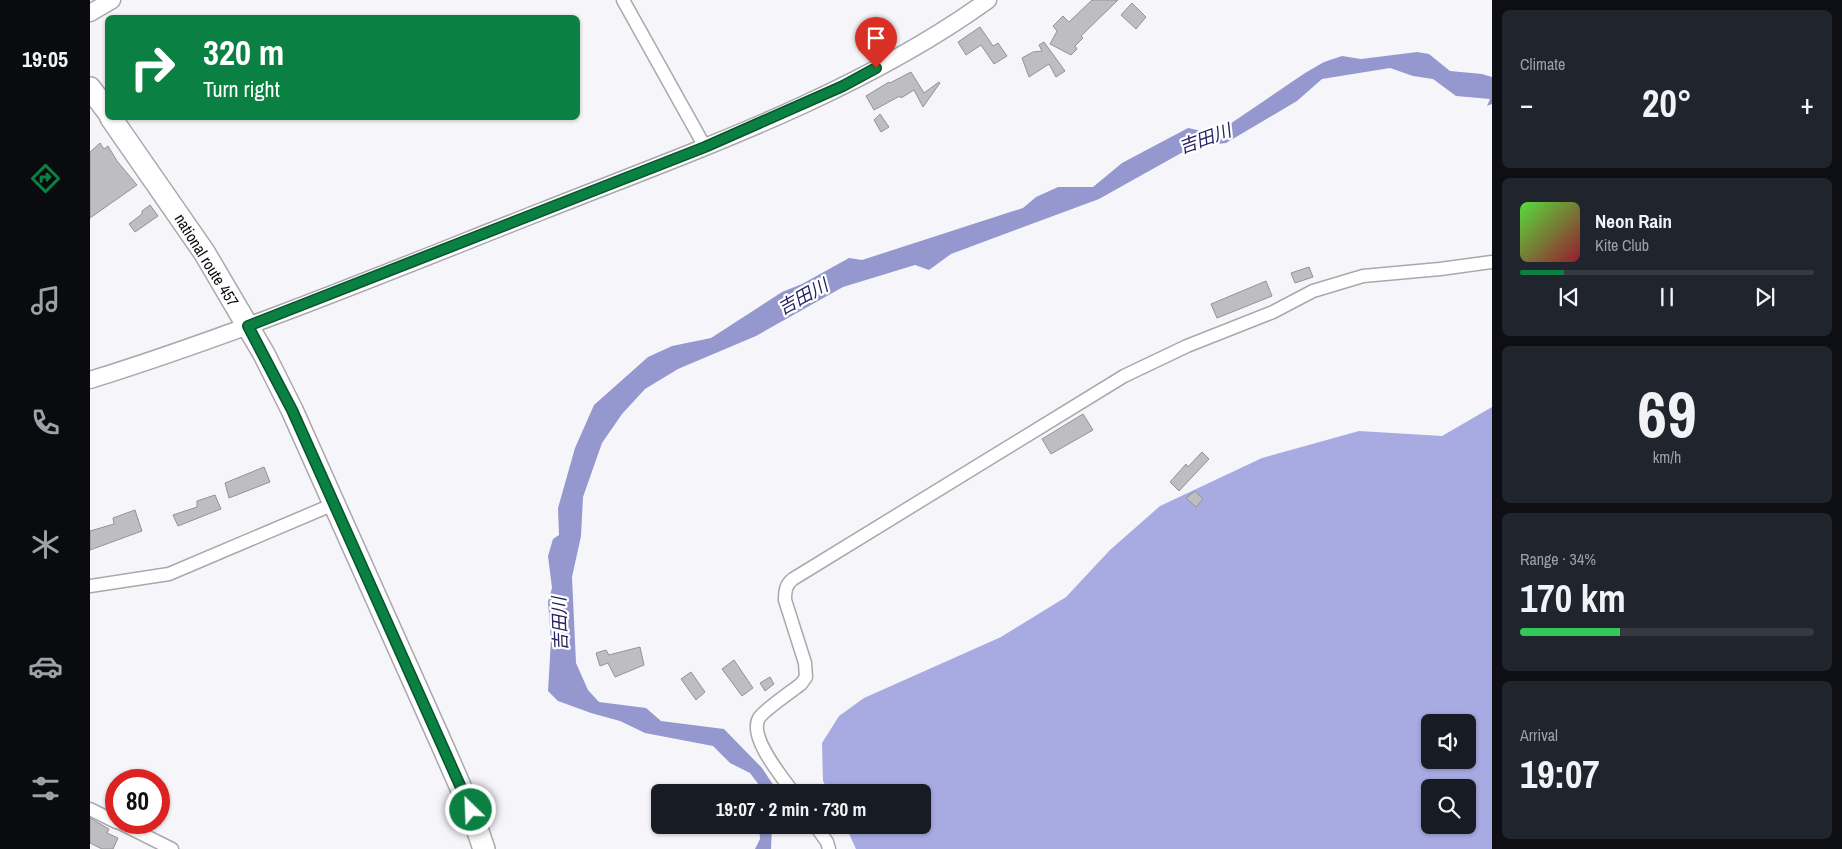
<!DOCTYPE html>
<meta charset="utf-8">
<style>
:root{--surface:#171b24;--page:#20242c;--text:#f1f3f6;--muted:#9ea1a6;--line:#363941;--accent:#0b8043}
body{margin:0;font-family:"Archivo Narrow","Noto Sans JP",sans-serif;background:var(--page);color:var(--text);height:100vh;display:flex;flex-direction:column;font-size:19px;white-space:nowrap}
*{box-sizing:border-box;margin:0}
p{font-size:16px;color:var(--muted)}
.icon{flex:none;width:28px;height:28px;fill:none;stroke:currentColor;stroke-width:2;stroke-linecap:round;stroke-linejoin:round}
.map{position:relative;flex:1;overflow:hidden}
.sheet{display:flex;flex-direction:column;gap:10px;padding:10px;background:#0d0f14;width:350px}
.sheet>*{flex:none}
.banner{position:absolute;left:15px;top:15px;width:475px;height:105px;border-radius:8px;box-shadow:0 1px 4px #0004;background:#0b8043;color:#fff;overflow:hidden}
.controls{position:absolute;left:1331px;top:714px;display:grid;gap:10px}
.controls a{display:grid;place-items:center;width:55px;height:55px;border-radius:8px;background:var(--surface);box-shadow:0 1px 4px #0004;font-size:25px}
.speed{position:absolute;left:15px;top:769px;display:flex;gap:10px;font-size:25px;font-weight:700;text-align:center}
.speed>*{display:grid;place-content:center;width:65px;height:65px;border-radius:50%;background:var(--surface);box-shadow:0 1px 4px #0004;line-height:1}
.speed .limit{border:8px solid #d22;background:#fff;color:#111}
.pin{position:absolute;display:grid;place-items:center;width:42px;height:42px;color:#fff;margin:-51px -21px;border-radius:50% 50% 50% 0;rotate:-45deg;box-shadow:0 0 5px #0007}
.pin .icon{rotate:45deg}
.me{position:absolute;width:55px;margin:-28px;rotate:336deg;stroke-linejoin:round;filter:drop-shadow(0 0 4px #0008)}
.turn{display:flex;align-items:center;gap:18px;height:105px;padding:0 15px;font-size:22px}
.turn .icon{width:65px;height:65px;stroke-width:2.5}
.turn b{display:block;font-size:35px;line-height:42px}
.big{font-size:38px;font-weight:800;line-height:1.1}
.sheet .widget{flex:1;display:flex;flex-direction:column;justify-content:center;gap:8px;min-width:0;padding:0 18px;border-radius:8px;background:var(--page)}
.sheet .dial{align-items:center;gap:0}
.dial b{font-size:65px;line-height:1}
.song{display:flex;align-items:center;gap:15px}
.cover{width:60px;height:60px;border-radius:8px;background:linear-gradient(135deg,hsl(110 70% 55%),hsl(350 70% 35%))}
.played{height:5px;border-radius:2px;background:linear-gradient(90deg,var(--accent) 15%,var(--line) 15%)}
.keys{display:flex;justify-content:space-around;direction:ltr}
.heat{display:flex;justify-content:space-between;align-items:center;font-size:28px;direction:ltr}
.charge{height:8px;border-radius:4px;background:linear-gradient(90deg,#34c759 34%,var(--line) 0)}
.trip{position:absolute;left:561px;top:784px;width:280px;height:50px;border-radius:8px;background:var(--surface);box-shadow:0 1px 4px #0004;font-weight:800;line-height:50px;text-align:center}
main{display:flex;flex:1;min-height:0}
.tab-bar{display:flex;flex-direction:column;width:90px;justify-content:space-around;align-items:center;background:#090b0e;color:var(--muted)}
.tab-bar .icon{width:35px;height:35px}
.tab-bar .on{color:var(--accent)}
.tab-bar b{font-size:22px;color:var(--text)}
.map>svg:first-child{display:block}
.forest{fill:#a7abe2;fill-rule:evenodd}
.water{fill:#9498ce}
.building{fill:#bebec1;stroke:#939397}
.lines{fill:none;stroke-linecap:round;stroke-linejoin:round}
.minor-casing{stroke:#a9a9ad;stroke-width:15}
.tertiary-casing{stroke:#a9a9ad;stroke-width:19}
.trunk-casing{stroke:#a9a9ad;stroke-width:24}
.minor{stroke:#fff;stroke-width:12}
.tertiary{stroke:#fff;stroke-width:16}
.trunk{stroke:#fff;stroke-width:21}
.route-casing{stroke:#07532c;stroke-width:12}
.route{stroke:#0b8043;stroke-width:9}
.labels{text-anchor:middle;stroke-width:4.5;stroke-linejoin:round;paint-order:stroke}
.street-label{font-size:16px;fill:#0d0d0e;stroke:#fff}
.water-label{font-size:18px;font-style:italic;fill:#272262;stroke:#fff}
</style>
<main>
<nav class="tab-bar">
<b>19:05</b>
<svg class="icon on" aria-label="directions" viewBox="0 0 24 24"><path d="M12 3l9 9-9 9-9-9zM9 14v-3h6M13 9l2 2-2 2"/></svg>
<svg class="icon" aria-label="music" viewBox="0 0 24 24"><path d="M9 18V5l10-2v13"/><circle cx="6" cy="18" r="3"/><circle cx="16" cy="16" r="3"/></svg>
<svg class="icon" aria-label="phone" viewBox="0 0 24 24"><path d="M5 4h4l2 5-3 2q2 4 5 5l2-3 5 2v4C11 20 4 13 5 4z"/></svg>
<svg class="icon" aria-label="climate" viewBox="0 0 24 24"><path d="M12 3v18M4 7l16 10M4 17L20 7"/></svg>
<svg class="icon" aria-label="car" viewBox="0 0 24 24"><path d="M5 17H2v-5l4-1 3-4h7l3 4 3 1v5h-3M9 17h6M6 11h13"/><circle cx="7" cy="17" r="2"/><circle cx="17" cy="17" r="2"/></svg>
<svg class="icon" aria-label="filters" viewBox="0 0 24 24"><path d="M4 7h16M4 17h16"/><circle cx="9" cy="7" r="2"/><circle cx="15" cy="17" r="2"/></svg>
</nav>
<div class="map">
<svg width="1402" height="849" viewBox="0 0 1402 849">
<rect width="100%" height="100%" fill="#f6f6fa"/>
<!-- forest -->
<path class="forest" d="M1402,407v442h-636l-11,-24h77v-33h-93l-6,-11 -1,-38 17,-27 25,-18 137,-61 65,-40 44,-47 50,-44 102,-48 97,-27 83,5zM1340,722h38v38h-38zM1340,788h38v37h-38z"/>
<!-- water -->
<g class="water">
<path d="M1327,52l12,2 21,17 32,3 10,3v27l-5,2 3,-7 -34,-3 -23,-17 -20,-3 -23,-8 -68,11 -25,22 -71,42 -34,4 -93,52 -148,55 -22,16 -14,-5 -72,22 -87,49 -78,33 -33,20 -23,25 -20,29 -19,54 -2,39 -9,41 4,86 12,27 11,12 47,6 15,13 63,8 38,39 12,18 -1,6h-12l1,-3 -12,-16 -20,-10 -17,-17 -68,-13 -25,-12 -29,-8 -33,-12 -10,-10 3,-51 -3,-38 4,-14 -4,-32 5,-17 6,-4 -1,-27 17,-60 19,-43 54,-48 24,-11 39,-8 71,-46 20,-8 47,-26 13,2 161,-52 13,-11 22,-10h35l29,-24 66,-35 18,4 18,-4 81,-55 19,-11 18,-6 19,3z"/>
<path d="M669,825h13l-1,24h-16l5,-10z"/>
</g>
<!-- building -->
<g class="building">
<path d="M1002,0h26l-37,36 2,2 -8,8 2,3 -6,6 -21,-11 7,-13 -4,-5 10,-10 6,6z"/>
<path d="M1042,3l14,14 -10,12 -15,-14z"/>
<path d="M890,27l13,19 5,-3 9,13 -13,8 -13,-19 -15,10 -8,-13z"/>
<path d="M954,42l21,29 -9,6 -7,-13 -20,13 -7,-19 11,-6 9,-1 -3,-6z"/>
<path d="M821,72l13,21 15,-11 1,1 -17,24 -9,-17 -13,8 -1,-2 -26,14 -8,-14 23,-14 1,1z"/>
<path d="M790,114l9,13 -8,5 -7,-12z"/>
<path d="M10,143l4,6 4,-3 9,15 20,24 -47,33v-66z"/>
<path d="M60,205l8,11 -23,16 -6,-8 13,-10v-3z"/>
<path d="M1219,267l4,10 -18,6 -4,-10z"/>
<path d="M1176,281l6,15 -55,22 -6,-14z"/>
<path d="M993,414l10,16 -42,24 -9,-15z"/>
<path d="M1112,452l7,7 -30,32 -9,-9 16,-18 2,3z"/>
<path d="M174,467l6,15 -41,16 -4,-15z"/>
<path d="M1105,491l8,8 -7,8 -10,-9z"/>
<path d="M125,495l6,14 -43,17 -5,-11 24,-8v-6z"/>
<path d="M45,510l7,21 -52,19v-19l24,-7 -1,-6z"/>
<path d="M550,647l4,18 -29,12 -7,-14 -8,3 -4,-13 10,-3 3,5z"/>
<path d="M644,660l19,28 -11,8 -20,-27z"/>
<path d="M601,672l14,20 -9,8 -15,-21z"/>
<path d="M680,677l4,7 -9,7 -5,-8z"/>
<path d="M0,818l19,11 -2,4 11,5 -5,11h-11l-12,-6z"/>
</g>
<g class="lines">
<!-- minor casing -->
<g class="minor-casing">
<g id="minor">
<path d="M533,0l82,147"/>
<path d="M0,586l79,-12 165,-70"/>
<path d="M703,792c-11,-15 -45,-55 -34,-74 5,-8 33,-27 42,-34l5,-7 -1,-14 -20,-63c0,-9 1,-16 8,-21l331,-203 63,-30 86,-34 40,-21 50,-15 77,-7 52,-7"/>
<path d="M0,809l26,13"/>
<path d="M28,822l54,27"/>
<path d="M725,825l12,17 2,7"/>
</g>
</g>
<!-- tertiary casing -->
<g class="tertiary-casing">
<g id="tertiary">
<path d="M0,13l22,-13"/>
<path d="M0,380c154,-48 305,-111 455,-170 149,-59 313,-116 443,-210"/>
</g>
</g>
<!-- trunk casing -->
<g class="trunk-casing">
<g id="trunk">
<path d="M0,88l18,24"/>
<path d="M21,118l93,134 60,102 28,56 151,337 28,64 13,38"/>
</g>
</g>
<!-- minor -->
<use href="#minor" class="minor"/>
<!-- tertiary -->
<use href="#tertiary" class="tertiary"/>
<!-- trunk -->
<use href="#trunk" class="trunk"/>
</g>
<g class="lines">
<!-- route casing -->
<g class="route-casing">
<path id="route" d="M381,810l-179,-400 -44,-84 457,-179 138,-61 33,-18"/>
</g>
<!-- route -->
<use href="#route" class="route"/>
</g>
<g class="labels">
<!-- street labels -->
<g class="street-label">
<text transform="translate(117 260) rotate(58)" y="6">national route 457</text>
</g>
<!-- water labels -->
<g class="water-label">
<text transform="translate(1115 139) rotate(-20)" y="6">吉田川</text>
<text transform="translate(713 297) rotate(-29)" y="6">吉田川</text>
<text transform="translate(470 624) rotate(-92)" y="6">吉田川</text>
</g>
</g>
</svg>
<div class="controls">
<a><svg class="icon" aria-label="sound" viewBox="0 0 24 24"><path d="M4 9h4l5-4v14l-5-4H4zM17 9q2 3 0 6"/></svg></a>
<a><svg class="icon" aria-label="search" viewBox="0 0 24 24"><circle cx="10" cy="10" r="6"/><path d="M15 15l6 6"/></svg></a>
</div>
<div class="speed"><div class="limit">80</div></div>
<div class="pin" style="left:786px;top:68px;background:#d93025"><svg class="icon" aria-label="arrive" viewBox="0 0 24 24"><path d="M6 21V4h12l-3 4 3 4H6"/></svg></div>
<svg class="me" style="left:381px;top:810px" viewBox="-20 -20 40 40"><circle r="17" fill="#0b8043" stroke="#fff" stroke-width="3"/><path d="M0-11L8 9 0 5-8 9z" fill="#fff"/></svg>
<div class="trip">19:07 · 2 min · 730 m</div>
<div class="banner">
<div class="turn"><svg class="icon" aria-label="right" viewBox="0 0 24 24"><path d="M7 20v-9h11M14 6l5 5-5 5"/></svg><div><b>320 m</b>Turn right</div></div>
</div>
</div>
<section class="sheet">
<div class="widget"><p>Climate</p>
<div class="heat"><a>−</a><b class="big">20°</b><a>+</a></div>
</div>
<div class="widget">
<div class="song"><i class="cover"></i><div><b>Neon Rain</b><p>Kite Club</p></div></div>
<div class="played"></div>
<div class="keys"><svg class="icon" aria-label="previous" viewBox="0 0 24 24"><path d="M18 5L8 12l10 7zM5 5v14"/></svg><svg class="icon" aria-label="pause" viewBox="0 0 24 24"><path d="M8 5v14M16 5v14"/></svg><svg class="icon" aria-label="next" viewBox="0 0 24 24"><path d="M6 5l10 7-10 7zM19 5v14"/></svg></div>
</div>
<div class="widget dial"><b>69</b><p>km/h</p></div>
<div class="widget"><p>Range · 34%</p><b class="big">170 km</b><div class="charge"></div></div>
<div class="widget"><p>Arrival</p><b class="big">19:07</b></div>
</section>
</main>
